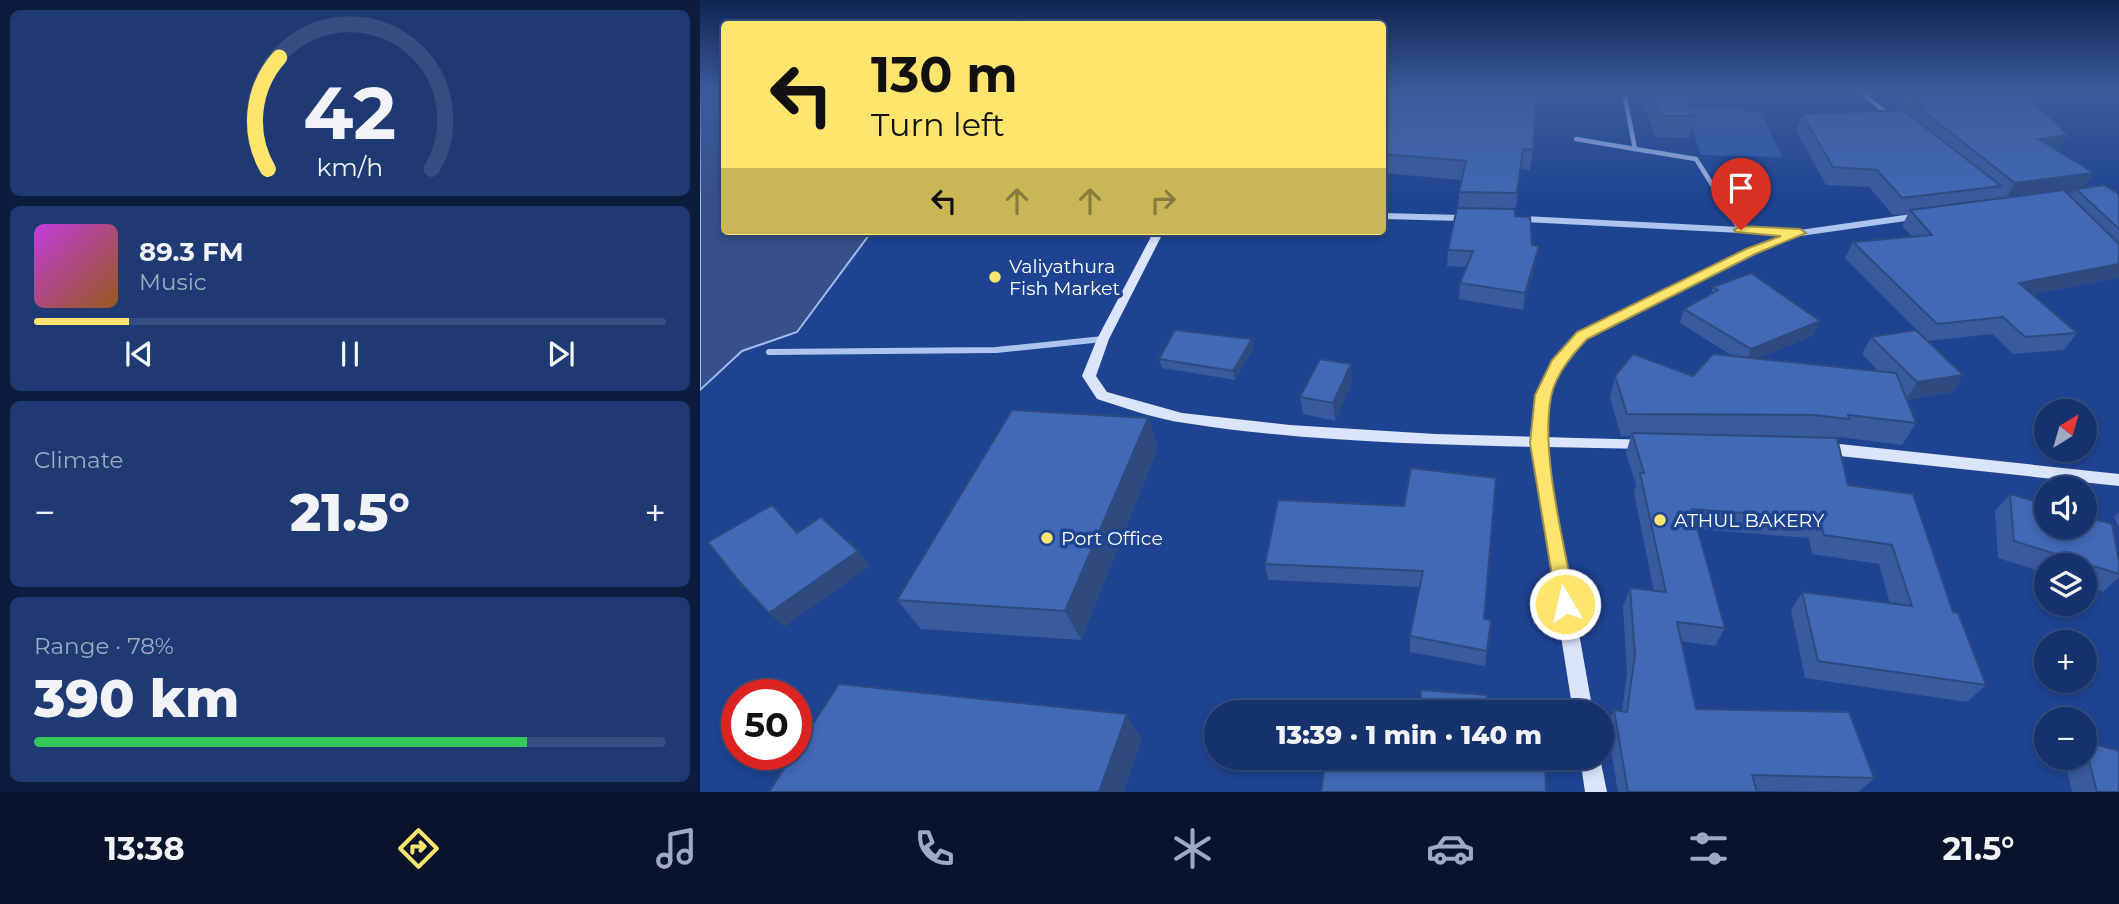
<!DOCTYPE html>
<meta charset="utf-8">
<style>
:root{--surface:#16326d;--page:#1f3a72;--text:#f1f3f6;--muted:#9eaac2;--line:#354d80;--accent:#fce46d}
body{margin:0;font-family:Montserrat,sans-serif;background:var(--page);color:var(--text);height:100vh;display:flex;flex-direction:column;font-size:26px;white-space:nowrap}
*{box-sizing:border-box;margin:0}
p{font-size:23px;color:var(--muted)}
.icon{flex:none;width:38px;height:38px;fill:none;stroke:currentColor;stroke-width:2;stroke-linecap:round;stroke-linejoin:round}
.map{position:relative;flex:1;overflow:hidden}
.side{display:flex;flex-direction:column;gap:10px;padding:10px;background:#0c1c3c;width:700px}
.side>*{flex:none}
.banner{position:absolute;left:21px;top:21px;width:665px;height:214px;border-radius:7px;box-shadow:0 4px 10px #0003,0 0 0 2px var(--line);background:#fce46d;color:#111;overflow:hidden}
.needle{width:46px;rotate:37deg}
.buttons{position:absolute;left:1334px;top:399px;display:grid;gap:14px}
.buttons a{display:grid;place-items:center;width:63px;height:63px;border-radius:50%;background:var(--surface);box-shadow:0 4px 10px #0003,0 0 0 2px var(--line);font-size:35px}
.speed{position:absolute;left:21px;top:679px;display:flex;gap:14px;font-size:35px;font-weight:700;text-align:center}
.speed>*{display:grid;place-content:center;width:91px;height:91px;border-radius:50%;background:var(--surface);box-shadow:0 4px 10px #0003,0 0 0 2px var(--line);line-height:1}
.speed .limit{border:10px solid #d22;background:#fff;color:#111}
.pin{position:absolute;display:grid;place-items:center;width:60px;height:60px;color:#fff;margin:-72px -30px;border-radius:50% 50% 50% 0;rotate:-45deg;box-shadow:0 0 7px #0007}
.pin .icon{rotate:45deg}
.me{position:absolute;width:77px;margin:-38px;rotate:351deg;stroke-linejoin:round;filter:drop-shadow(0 0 5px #0008)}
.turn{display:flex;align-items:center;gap:24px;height:147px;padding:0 35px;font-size:32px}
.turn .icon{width:91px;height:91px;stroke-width:2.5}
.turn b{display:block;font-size:49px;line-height:60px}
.lanes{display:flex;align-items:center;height:66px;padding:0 35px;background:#0003;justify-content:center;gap:35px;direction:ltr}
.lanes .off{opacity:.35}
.big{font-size:52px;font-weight:800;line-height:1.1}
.side .card{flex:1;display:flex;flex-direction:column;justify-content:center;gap:10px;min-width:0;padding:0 24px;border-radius:10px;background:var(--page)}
.side .dial{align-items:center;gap:0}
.dial svg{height:182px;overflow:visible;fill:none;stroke:var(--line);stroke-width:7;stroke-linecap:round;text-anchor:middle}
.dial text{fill:var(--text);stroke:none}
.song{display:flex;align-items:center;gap:21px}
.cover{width:84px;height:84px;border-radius:10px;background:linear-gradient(135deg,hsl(290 70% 55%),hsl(30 70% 35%))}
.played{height:7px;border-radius:4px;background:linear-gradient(90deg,var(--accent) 15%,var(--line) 15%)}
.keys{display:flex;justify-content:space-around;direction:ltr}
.heat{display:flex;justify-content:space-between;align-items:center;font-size:38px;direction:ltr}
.charge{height:10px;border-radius:5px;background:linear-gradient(90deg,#34c759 78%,var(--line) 0)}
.trip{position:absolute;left:504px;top:700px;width:410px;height:70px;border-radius:35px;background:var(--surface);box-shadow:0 4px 10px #0003,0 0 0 2px var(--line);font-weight:800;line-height:70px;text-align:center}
.tabs{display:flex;height:112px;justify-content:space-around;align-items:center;background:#09142c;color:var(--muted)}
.tabs .icon{width:49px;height:49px}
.tabs .active{color:var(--accent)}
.tabs b{font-size:32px;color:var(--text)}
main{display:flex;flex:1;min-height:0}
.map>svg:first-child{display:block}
.green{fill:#315bae}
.water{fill:#35508a;stroke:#a1bcef;stroke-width:2}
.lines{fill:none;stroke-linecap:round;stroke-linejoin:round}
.street-far2{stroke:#aec3ee;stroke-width:4.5}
.street-far1{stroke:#aec3ee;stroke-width:6}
.street{stroke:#aec3ee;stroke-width:8}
.secondary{fill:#dae4fa;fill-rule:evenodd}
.wall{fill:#395a9d}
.shaded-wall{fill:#2e4a7f}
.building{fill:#4269b6;stroke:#2e4a7f;stroke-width:2}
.route{fill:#fce46d;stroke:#a49447;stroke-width:2}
.poi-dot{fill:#fce46d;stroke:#1e4391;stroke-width:2.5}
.labels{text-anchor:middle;stroke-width:7;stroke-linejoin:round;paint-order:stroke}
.poi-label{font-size:19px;fill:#fff;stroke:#1e4391;text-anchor:start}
</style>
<main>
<section class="side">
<div class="card dial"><svg viewBox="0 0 100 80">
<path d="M14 69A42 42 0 1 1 86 69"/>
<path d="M14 69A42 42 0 0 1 19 20" stroke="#fce46d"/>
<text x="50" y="56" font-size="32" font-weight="700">42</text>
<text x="50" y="72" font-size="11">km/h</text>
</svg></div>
<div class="card">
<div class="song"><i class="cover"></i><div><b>89.3 FM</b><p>Music</p></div></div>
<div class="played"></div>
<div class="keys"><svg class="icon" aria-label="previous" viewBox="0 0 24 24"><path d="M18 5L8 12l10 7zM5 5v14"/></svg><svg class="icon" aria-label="pause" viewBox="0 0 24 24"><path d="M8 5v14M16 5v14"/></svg><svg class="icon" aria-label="next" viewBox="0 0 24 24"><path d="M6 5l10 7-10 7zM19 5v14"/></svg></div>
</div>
<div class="card"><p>Climate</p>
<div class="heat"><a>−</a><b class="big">21.5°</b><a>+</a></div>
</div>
<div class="card"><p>Range · 78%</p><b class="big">390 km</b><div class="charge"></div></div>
</section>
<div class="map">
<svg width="1419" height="792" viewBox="0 0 1419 792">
<rect width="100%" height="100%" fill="#1e4391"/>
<!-- green -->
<path class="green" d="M985,106l76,5 21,46 -81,-2z"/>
<!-- water -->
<path class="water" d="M0,92h24v139h148l-75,101 -55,19 -42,39z"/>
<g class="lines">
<!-- street-far2 -->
<g class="street-far2">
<path d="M924,92l11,57 61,10 34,54"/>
<path d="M1161,92l29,24"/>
<path d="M876,139l59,10"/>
</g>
<!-- street-far1 -->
<g class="street-far1">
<path d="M1029,211l12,19"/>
<path d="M682,216l80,2"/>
<path d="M823,219l277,14 112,-16"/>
<path d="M69,352l227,-2 107,-11"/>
<path d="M858,363l24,-28 169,-84 45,-17"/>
</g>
<!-- street -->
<path class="street" d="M838,443l5,-48 16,-33"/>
<!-- secondary -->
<g class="secondary">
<path d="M454,231h10l-55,108 -13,37 11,16 75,21 108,12 145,9 217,6 2,4 -2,4 -5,1 -101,-2 47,265h-20l-42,-265c-115,-3 -232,-6 -346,-24 -30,-4 -59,-15 -88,-24l-15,-23 15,-37z"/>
<path d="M1121,442l298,32v12l-298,-32 -5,-2 -2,-4 2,-4z"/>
<path d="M880,758h20l7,34h-22z"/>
</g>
</g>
<!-- wall -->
<g class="wall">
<path d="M938,92h45l11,24 -5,22 -33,-1z"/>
<path d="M1189,92h135l44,43 -10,16 27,36 34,7v84l-87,16 45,39 -13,17 -51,4 -20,-20 -66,7 36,34 -11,17 -45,8 9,23 -14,22 -63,-8 -2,4 11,44 105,127 33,73 -19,17 -162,-24 -14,-68 11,-18 88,12 -11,-40 -67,-10 -3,-16 -112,-9 28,99 -10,18 -34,-5 15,68 178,69 -15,14 -102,-1v1h-139l-11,-65 7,-17 8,1 5,-38 -4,-67 7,-18 24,3 -20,-98 2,-8 -10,-32 5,-17h-10l-11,-38 5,-22h78l41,-19 -54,-34 4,-14 27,-15 2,-7 101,48 -58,24 123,13 -17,-18 9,-17 52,-1 -78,-78 8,-16 59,-5 -10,-11 6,-12 -15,1 -24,-28 -43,-2 -30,-55 6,-16h106z"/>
<path d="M682,98l151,52 -3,20 -9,-1 -6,47 17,29 7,1 -3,16 -13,48 -64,-11 1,-16 6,-16 -19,-1 1,-16 10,-42 1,-16 2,-12 -79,-7z"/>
<path d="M552,339l2,9 -19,32 -73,-12 -3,-9z"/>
<path d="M652,382l-17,39 -32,-7 -3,-17z"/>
<path d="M448,418l10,30 -77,192 -160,-11 -24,-29z"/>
<path d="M1310,494l109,67v16l-16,15 -19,-7v-20h-38v8l-48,-15 -3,-47z"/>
<path d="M704,506l80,113 7,1 -6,46 -75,-14v-16l10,-49 -152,-7 -3,-16z"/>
<path d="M1419,512v16l-5,-11z"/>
<path d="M1384,741l35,51h-47l-8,-34h20z"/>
</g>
<!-- shaded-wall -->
<g class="shaded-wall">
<path d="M1368,135l-11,18 -18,-14z"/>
<path d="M1394,173l-12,19 -6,-3 -3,4 -69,9 11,-19z"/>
<path d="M839,246l-3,16 -13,48 2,-17z"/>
<path d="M1419,264v14l-111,21 11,-16z"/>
<path d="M1120,321l-6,14 -69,29 6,-15z"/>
<path d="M552,339l2,9 -19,32 -2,-9z"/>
<path d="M651,364l1,18 -17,39 -2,-18z"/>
<path d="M1263,375l-11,17 -46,8 11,-18z"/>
<path d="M448,418l10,30 -77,192 -16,-29z"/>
<path d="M158,551l12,15 -86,61 -15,-14z"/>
<path d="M427,714l15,26 -18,52h-25z"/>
</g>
<!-- building -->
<g class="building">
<path d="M685,92h152l-4,58 -10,-1 -6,44 -58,-1 7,-31 -84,-7v-56z"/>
<path d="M951,92h32l11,24h-33z"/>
<path d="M1212,92h112l44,43 -29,4 55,34 -79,10 -96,-75h8z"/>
<path d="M1203,110l98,76 -99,12 -25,-28 -44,-3 -31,-53z"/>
<path d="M1404,185l15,9v35l-43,-40z"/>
<path d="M1364,190l55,54v20l-100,19 58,50 -52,4 -22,-20 -66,7 -84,-82 79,-7 -22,-25z"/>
<path d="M757,208l58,1v7l15,1 2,28 7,1 -14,47 -65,-10 13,-32 -25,-1z"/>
<path d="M1051,273l69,48 -69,28 -67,-40 34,-19 -5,-3z"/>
<path d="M475,330l77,9 -19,32 -74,-12z"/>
<path d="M1216,330l47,45 -46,7 -46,-45z"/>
<path d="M933,354l60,22 20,-22 183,19 20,50 -68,-8 1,4 -36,-4 -186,-1 -12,-38z"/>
<path d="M620,359l31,5 -18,39 -33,-6z"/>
<path d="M312,410l136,8 -83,193 -168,-11z"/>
<path d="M932,433l205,5 11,47 65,9 40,118 5,1 28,72 -168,-24 -16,-69 110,14 -20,-61 -68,-10 -4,-16 -128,-10 33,119 -48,-6 19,87 153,3 25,66 -122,-3 5,17h-129l-14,-82 13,2 8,-57 -5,-67 36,4 -26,-119h4z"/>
<path d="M711,468l85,10 -12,141 7,1 -4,31 -77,-15 13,-65 -158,-7 13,-64 126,6z"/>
<path d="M1310,494l36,10v23h38v-11l28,8 7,37v13l-105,-33z"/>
<path d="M72,505l25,28 24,-16 37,34 -89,62 -31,-33 -30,-38z"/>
<path d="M139,684l288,30 -28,78h-330l24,-38h3v-4z"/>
<path d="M721,690l66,5 1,8 54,4 1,5h-123z"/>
<path d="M1384,741l35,10v41h-22z"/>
<path d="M626,758h219l1,34h-225z"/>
</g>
<!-- sky -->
<linearGradient id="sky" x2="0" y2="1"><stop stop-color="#102550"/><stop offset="0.45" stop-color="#3b5b9d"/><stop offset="1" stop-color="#3b5b9d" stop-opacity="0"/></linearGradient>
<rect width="1419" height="203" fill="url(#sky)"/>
<!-- route -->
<path class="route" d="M1041,226l59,3 6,4 -51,21 -168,85c-15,16 -32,36 -36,58 -11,57 14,149 24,207l-3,7 -7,2 -7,-2 -28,-168 5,-48 17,-35 25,-28 169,-83 35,-13 -45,-4 -2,-2z"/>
<!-- markers -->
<g class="poi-dot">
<circle cx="295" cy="277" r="7"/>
<circle cx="960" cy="520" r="7"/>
<circle cx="347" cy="538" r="7"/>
</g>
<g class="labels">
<!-- poi labels -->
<g class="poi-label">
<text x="309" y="273">Valiyathura<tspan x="309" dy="22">Fish Market</tspan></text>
<text x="974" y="527">ATHUL BAKERY</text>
<text x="361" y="545">Port Office</text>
</g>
</g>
</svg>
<div class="buttons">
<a><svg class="needle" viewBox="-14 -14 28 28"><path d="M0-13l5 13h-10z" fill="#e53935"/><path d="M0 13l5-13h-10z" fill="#9eaac2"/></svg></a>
<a><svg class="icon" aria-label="sound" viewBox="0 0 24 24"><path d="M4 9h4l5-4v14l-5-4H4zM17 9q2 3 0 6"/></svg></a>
<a><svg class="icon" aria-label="layers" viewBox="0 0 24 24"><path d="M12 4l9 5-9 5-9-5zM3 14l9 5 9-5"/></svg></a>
<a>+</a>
<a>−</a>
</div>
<div class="speed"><div class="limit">50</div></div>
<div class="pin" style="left:1041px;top:230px;background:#d93025"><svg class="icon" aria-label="arrive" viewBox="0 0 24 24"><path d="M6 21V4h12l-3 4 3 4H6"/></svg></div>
<svg class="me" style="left:865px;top:604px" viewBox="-20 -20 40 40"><circle r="17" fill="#fce46d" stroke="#fff" stroke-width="3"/><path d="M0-11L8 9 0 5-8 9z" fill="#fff"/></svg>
<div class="trip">13:39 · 1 min · 140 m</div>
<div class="banner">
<div class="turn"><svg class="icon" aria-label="left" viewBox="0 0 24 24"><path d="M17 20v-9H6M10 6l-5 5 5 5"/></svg><div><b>130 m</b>Turn left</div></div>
<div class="lanes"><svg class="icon" aria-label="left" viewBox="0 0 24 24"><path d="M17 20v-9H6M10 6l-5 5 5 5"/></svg><svg class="icon off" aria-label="ahead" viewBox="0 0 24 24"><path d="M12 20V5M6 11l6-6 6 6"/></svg><svg class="icon off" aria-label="ahead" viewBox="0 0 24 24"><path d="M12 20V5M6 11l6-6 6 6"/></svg><svg class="icon off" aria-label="right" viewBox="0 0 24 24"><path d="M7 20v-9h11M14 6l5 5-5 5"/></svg></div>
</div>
</div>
</main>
<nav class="tabs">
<b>13:38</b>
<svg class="icon active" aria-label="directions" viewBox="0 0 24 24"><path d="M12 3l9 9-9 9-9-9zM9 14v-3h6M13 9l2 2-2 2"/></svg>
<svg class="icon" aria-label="music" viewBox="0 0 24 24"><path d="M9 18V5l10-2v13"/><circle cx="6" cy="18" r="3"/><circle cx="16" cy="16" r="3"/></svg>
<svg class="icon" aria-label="phone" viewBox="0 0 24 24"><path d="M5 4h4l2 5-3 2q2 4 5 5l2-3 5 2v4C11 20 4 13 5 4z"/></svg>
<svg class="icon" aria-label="climate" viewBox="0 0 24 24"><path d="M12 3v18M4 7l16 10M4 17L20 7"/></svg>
<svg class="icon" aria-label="car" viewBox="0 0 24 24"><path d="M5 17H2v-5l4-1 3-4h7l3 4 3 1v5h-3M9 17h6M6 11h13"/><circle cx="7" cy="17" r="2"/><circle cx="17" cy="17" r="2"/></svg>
<svg class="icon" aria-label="filters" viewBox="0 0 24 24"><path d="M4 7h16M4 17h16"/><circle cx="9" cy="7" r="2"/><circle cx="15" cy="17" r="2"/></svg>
<b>21.5°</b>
</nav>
